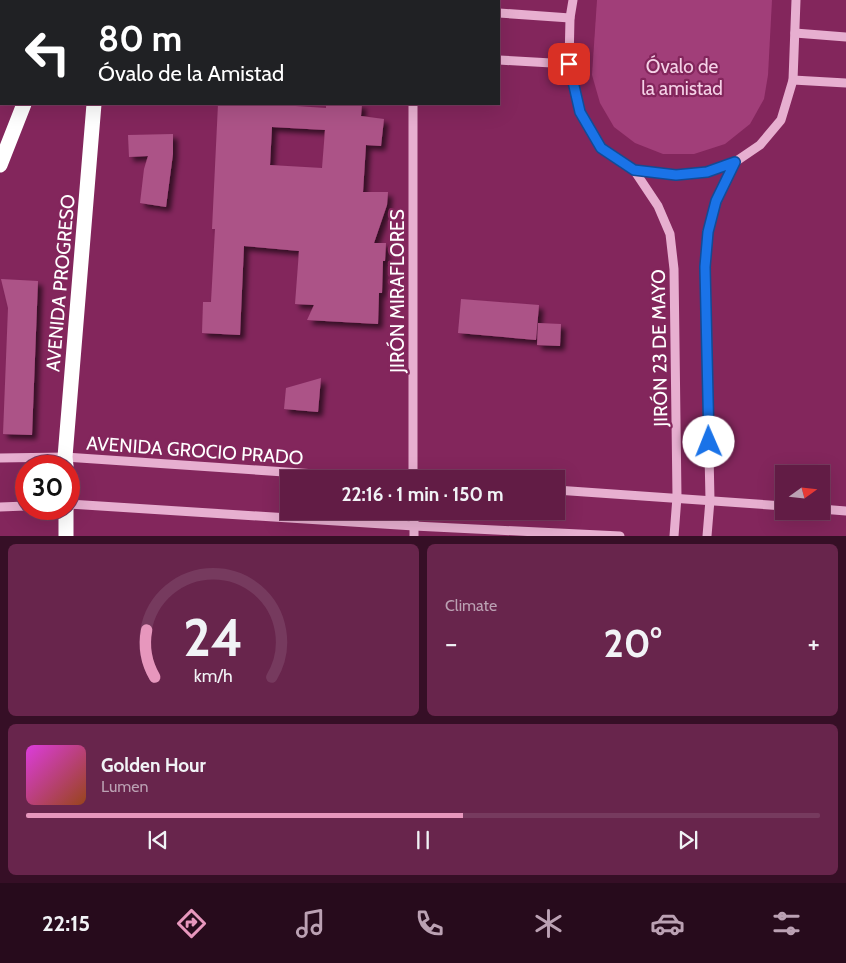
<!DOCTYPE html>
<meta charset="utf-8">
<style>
:root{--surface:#621c45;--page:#68254c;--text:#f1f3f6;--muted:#bba1b3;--line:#763a5e;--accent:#e797bd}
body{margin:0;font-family:Cabin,sans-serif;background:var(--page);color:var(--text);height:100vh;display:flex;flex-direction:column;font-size:19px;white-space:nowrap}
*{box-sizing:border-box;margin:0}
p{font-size:16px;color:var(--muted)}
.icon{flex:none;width:28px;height:28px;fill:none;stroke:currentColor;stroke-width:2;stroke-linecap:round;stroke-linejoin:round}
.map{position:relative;height:536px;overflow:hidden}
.panel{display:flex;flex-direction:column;gap:8px;padding:8px;background:#360f26;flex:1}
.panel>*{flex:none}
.hud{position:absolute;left:0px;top:0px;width:500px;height:105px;box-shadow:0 5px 20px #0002,0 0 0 1px var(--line);background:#202124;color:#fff;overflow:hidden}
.needle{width:32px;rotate:75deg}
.fabs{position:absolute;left:775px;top:465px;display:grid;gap:10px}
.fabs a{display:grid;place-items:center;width:55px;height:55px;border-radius:0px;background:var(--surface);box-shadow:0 5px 20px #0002,0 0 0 1px var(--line);font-size:25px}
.speed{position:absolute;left:15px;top:455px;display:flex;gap:10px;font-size:25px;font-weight:700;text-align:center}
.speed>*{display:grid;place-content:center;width:65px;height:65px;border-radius:50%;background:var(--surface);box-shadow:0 5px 20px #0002,0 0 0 1px var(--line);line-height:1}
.speed .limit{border:8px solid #d22;background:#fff;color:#111}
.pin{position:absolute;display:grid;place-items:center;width:42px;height:42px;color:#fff;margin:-21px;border-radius:10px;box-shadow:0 2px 8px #0006}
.me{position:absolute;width:55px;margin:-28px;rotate:359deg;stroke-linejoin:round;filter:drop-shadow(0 0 4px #0008)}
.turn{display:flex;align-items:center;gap:18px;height:105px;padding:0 15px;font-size:22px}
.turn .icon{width:65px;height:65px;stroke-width:2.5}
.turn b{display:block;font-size:35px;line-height:42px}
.big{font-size:38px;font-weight:800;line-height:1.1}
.panel .widget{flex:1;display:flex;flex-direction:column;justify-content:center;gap:8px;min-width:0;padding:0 18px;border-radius:8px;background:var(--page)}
.panel .dial{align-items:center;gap:0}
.dial svg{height:130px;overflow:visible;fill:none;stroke:var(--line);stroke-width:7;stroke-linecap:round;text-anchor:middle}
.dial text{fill:var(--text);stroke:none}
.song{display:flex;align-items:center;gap:15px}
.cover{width:60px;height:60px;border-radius:8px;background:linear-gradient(135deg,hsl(300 70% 55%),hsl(20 70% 35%))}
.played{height:5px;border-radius:2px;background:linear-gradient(90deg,var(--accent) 55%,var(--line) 55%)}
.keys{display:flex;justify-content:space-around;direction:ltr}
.heat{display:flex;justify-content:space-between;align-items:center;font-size:28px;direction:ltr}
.panel .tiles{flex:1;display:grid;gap:8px;grid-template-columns:1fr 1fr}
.widget:last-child{grid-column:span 2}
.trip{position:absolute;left:280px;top:470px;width:285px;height:50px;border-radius:0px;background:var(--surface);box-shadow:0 5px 20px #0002,0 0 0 1px var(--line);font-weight:800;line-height:50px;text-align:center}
.tab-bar{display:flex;height:80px;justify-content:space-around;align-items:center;background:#270b1c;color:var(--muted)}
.tab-bar .icon{width:35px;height:35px}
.tab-bar .active{color:var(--accent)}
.tab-bar b{font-size:22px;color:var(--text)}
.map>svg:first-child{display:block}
.green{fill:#a13e79}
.building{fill:#ac5387;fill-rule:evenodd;filter:url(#shadow)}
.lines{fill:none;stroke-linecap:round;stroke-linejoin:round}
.minor{stroke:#e7afd0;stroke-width:9}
.highway{stroke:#fff;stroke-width:15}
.route-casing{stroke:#114b97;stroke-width:12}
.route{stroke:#1a73e8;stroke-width:9}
.labels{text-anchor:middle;stroke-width:4.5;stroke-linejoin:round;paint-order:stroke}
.park-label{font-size:19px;fill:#f5d2e7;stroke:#83265c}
.street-label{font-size:19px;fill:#fff;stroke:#83265c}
</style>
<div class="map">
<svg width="846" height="536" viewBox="0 0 846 536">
<defs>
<filter id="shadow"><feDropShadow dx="4.5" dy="4.5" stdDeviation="2.5" flood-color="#0009"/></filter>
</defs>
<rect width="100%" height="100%" fill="#83265c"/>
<!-- green -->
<path class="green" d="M597,0h175l-4,75 -4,24 -14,25 -25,20 -31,10h-31l-28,-11 -21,-16 -14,-24 -8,-28z"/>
<!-- building -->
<g class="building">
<path d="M218,104h47l61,4v-4h36l-1,12 23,3 -3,27 -15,-1 -3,47h25l-1,13 -13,38h12l-1,18h-2l-1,32h-3l-1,31 -71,-4 7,-15 -19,-1 4,-53 -55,-5 -4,89 -38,-2 1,-31h8l4,-73h-3zM272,127l53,3 -3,38 -52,-3z"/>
<path d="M173,134v20l-7,53 -26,-4 4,-34 4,-13 -19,1 -1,-22z"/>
<path d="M1,279l37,2 -6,154 -29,-1 5,-126z"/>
<path d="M461,299l78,6 -3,35 -78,-7z"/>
<path d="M538,323l23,1 -1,22 -23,-1z"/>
<path d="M321,378l-3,34 -34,-3 2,-21z"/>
</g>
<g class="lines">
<!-- minor -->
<g class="minor">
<path d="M0,0l4,1"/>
<path d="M304,0l19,1"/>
<path d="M573,0l-3,18 -1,46 11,48 21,36 33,22 42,5 31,-3 28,-10 25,-17 21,-25 12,-40 3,-80"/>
<path d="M499,13l71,5"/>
<path d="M795,33l51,4"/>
<path d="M499,60l70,4"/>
<path d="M793,80l53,3"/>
<path d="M634,170l24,36 12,28 4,35 3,228 -3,39"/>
<path d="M0,458l65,-1 323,22"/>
<path d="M413,479v-375"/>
<path d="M556,490l228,16"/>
<path d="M69,504l345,22 206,10"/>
<path d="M0,507l26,-1"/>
<path d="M821,509l25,2"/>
<path d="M414,511v25"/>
<path d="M707,536l3,-36 -5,-233 2,-35 10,-31 18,-39"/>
</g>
<!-- highway -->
<g class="highway">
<path d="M62,1v-1"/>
<path d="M108,1l1,-1"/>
<path d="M0,165l24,-61"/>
<path d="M66,466l-1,-9 29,-353"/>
<path d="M66,536v-27"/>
</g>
</g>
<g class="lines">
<!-- route casing -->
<g class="route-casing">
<path id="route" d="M569,64l11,48 21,36 33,22 42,5 31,-3 28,-10 -19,39 -8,31 -3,35 4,175"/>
</g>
<!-- route -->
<use href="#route" class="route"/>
</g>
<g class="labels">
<!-- park labels -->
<g class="park-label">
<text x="682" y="73">Óvalo de<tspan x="682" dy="22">la amistad</tspan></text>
</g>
<!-- street labels -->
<g class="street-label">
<text transform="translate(60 283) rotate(-85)" y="7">AVENIDA PROGRESO</text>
<text transform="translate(397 291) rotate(-90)" y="7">JIRÓN MIRAFLORES</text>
<text transform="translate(659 348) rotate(-91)" y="7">JIRÓN 23 DE MAYO</text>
<text transform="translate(195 450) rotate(4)" y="7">AVENIDA GROCIO PRADO</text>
</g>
</g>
</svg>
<div class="fabs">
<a><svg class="needle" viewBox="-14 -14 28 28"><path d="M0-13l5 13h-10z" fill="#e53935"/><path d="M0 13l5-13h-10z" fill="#bba1b3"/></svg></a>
</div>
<div class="speed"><div class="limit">30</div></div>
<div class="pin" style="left:569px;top:64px;background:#d93025"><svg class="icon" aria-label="arrive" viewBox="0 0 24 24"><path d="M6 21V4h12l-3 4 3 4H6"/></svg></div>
<svg class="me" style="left:709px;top:442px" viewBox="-20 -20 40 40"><circle r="19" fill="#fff"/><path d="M0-13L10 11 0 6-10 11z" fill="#1a73e8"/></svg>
<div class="trip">22:16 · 1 min · 150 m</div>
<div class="hud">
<div class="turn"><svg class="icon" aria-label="left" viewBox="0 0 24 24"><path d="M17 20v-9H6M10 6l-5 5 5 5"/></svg><div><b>80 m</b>Óvalo de la Amistad</div></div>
</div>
</div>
<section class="panel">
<div class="tiles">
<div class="widget dial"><svg viewBox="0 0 100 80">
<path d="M14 69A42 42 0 1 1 86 69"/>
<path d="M14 69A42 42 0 0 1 9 40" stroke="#e797bd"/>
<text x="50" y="56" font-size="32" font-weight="700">24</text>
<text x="50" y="72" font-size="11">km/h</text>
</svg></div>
<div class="widget"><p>Climate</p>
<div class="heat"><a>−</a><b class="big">20°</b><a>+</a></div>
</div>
<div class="widget">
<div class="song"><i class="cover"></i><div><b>Golden Hour</b><p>Lumen</p></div></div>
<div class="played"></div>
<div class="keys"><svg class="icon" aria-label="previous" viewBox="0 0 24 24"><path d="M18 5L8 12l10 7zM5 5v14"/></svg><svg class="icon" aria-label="pause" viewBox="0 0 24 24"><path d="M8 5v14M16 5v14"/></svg><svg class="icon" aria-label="next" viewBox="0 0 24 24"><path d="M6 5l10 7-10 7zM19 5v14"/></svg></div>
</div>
</div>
</section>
<nav class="tab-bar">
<b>22:15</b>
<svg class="icon active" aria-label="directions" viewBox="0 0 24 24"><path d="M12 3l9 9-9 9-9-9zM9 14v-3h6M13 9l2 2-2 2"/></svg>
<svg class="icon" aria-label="music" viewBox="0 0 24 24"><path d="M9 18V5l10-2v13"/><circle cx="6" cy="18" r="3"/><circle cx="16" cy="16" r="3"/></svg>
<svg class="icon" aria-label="phone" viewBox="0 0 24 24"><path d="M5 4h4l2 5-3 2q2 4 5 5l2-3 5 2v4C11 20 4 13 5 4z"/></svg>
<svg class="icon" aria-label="climate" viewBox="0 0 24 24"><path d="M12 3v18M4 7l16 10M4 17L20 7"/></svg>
<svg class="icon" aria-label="car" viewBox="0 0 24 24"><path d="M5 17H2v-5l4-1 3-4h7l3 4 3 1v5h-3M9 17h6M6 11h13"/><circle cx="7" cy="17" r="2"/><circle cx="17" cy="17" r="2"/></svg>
<svg class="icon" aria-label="filters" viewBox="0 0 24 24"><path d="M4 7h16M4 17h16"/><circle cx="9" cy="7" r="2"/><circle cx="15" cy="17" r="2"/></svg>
</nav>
